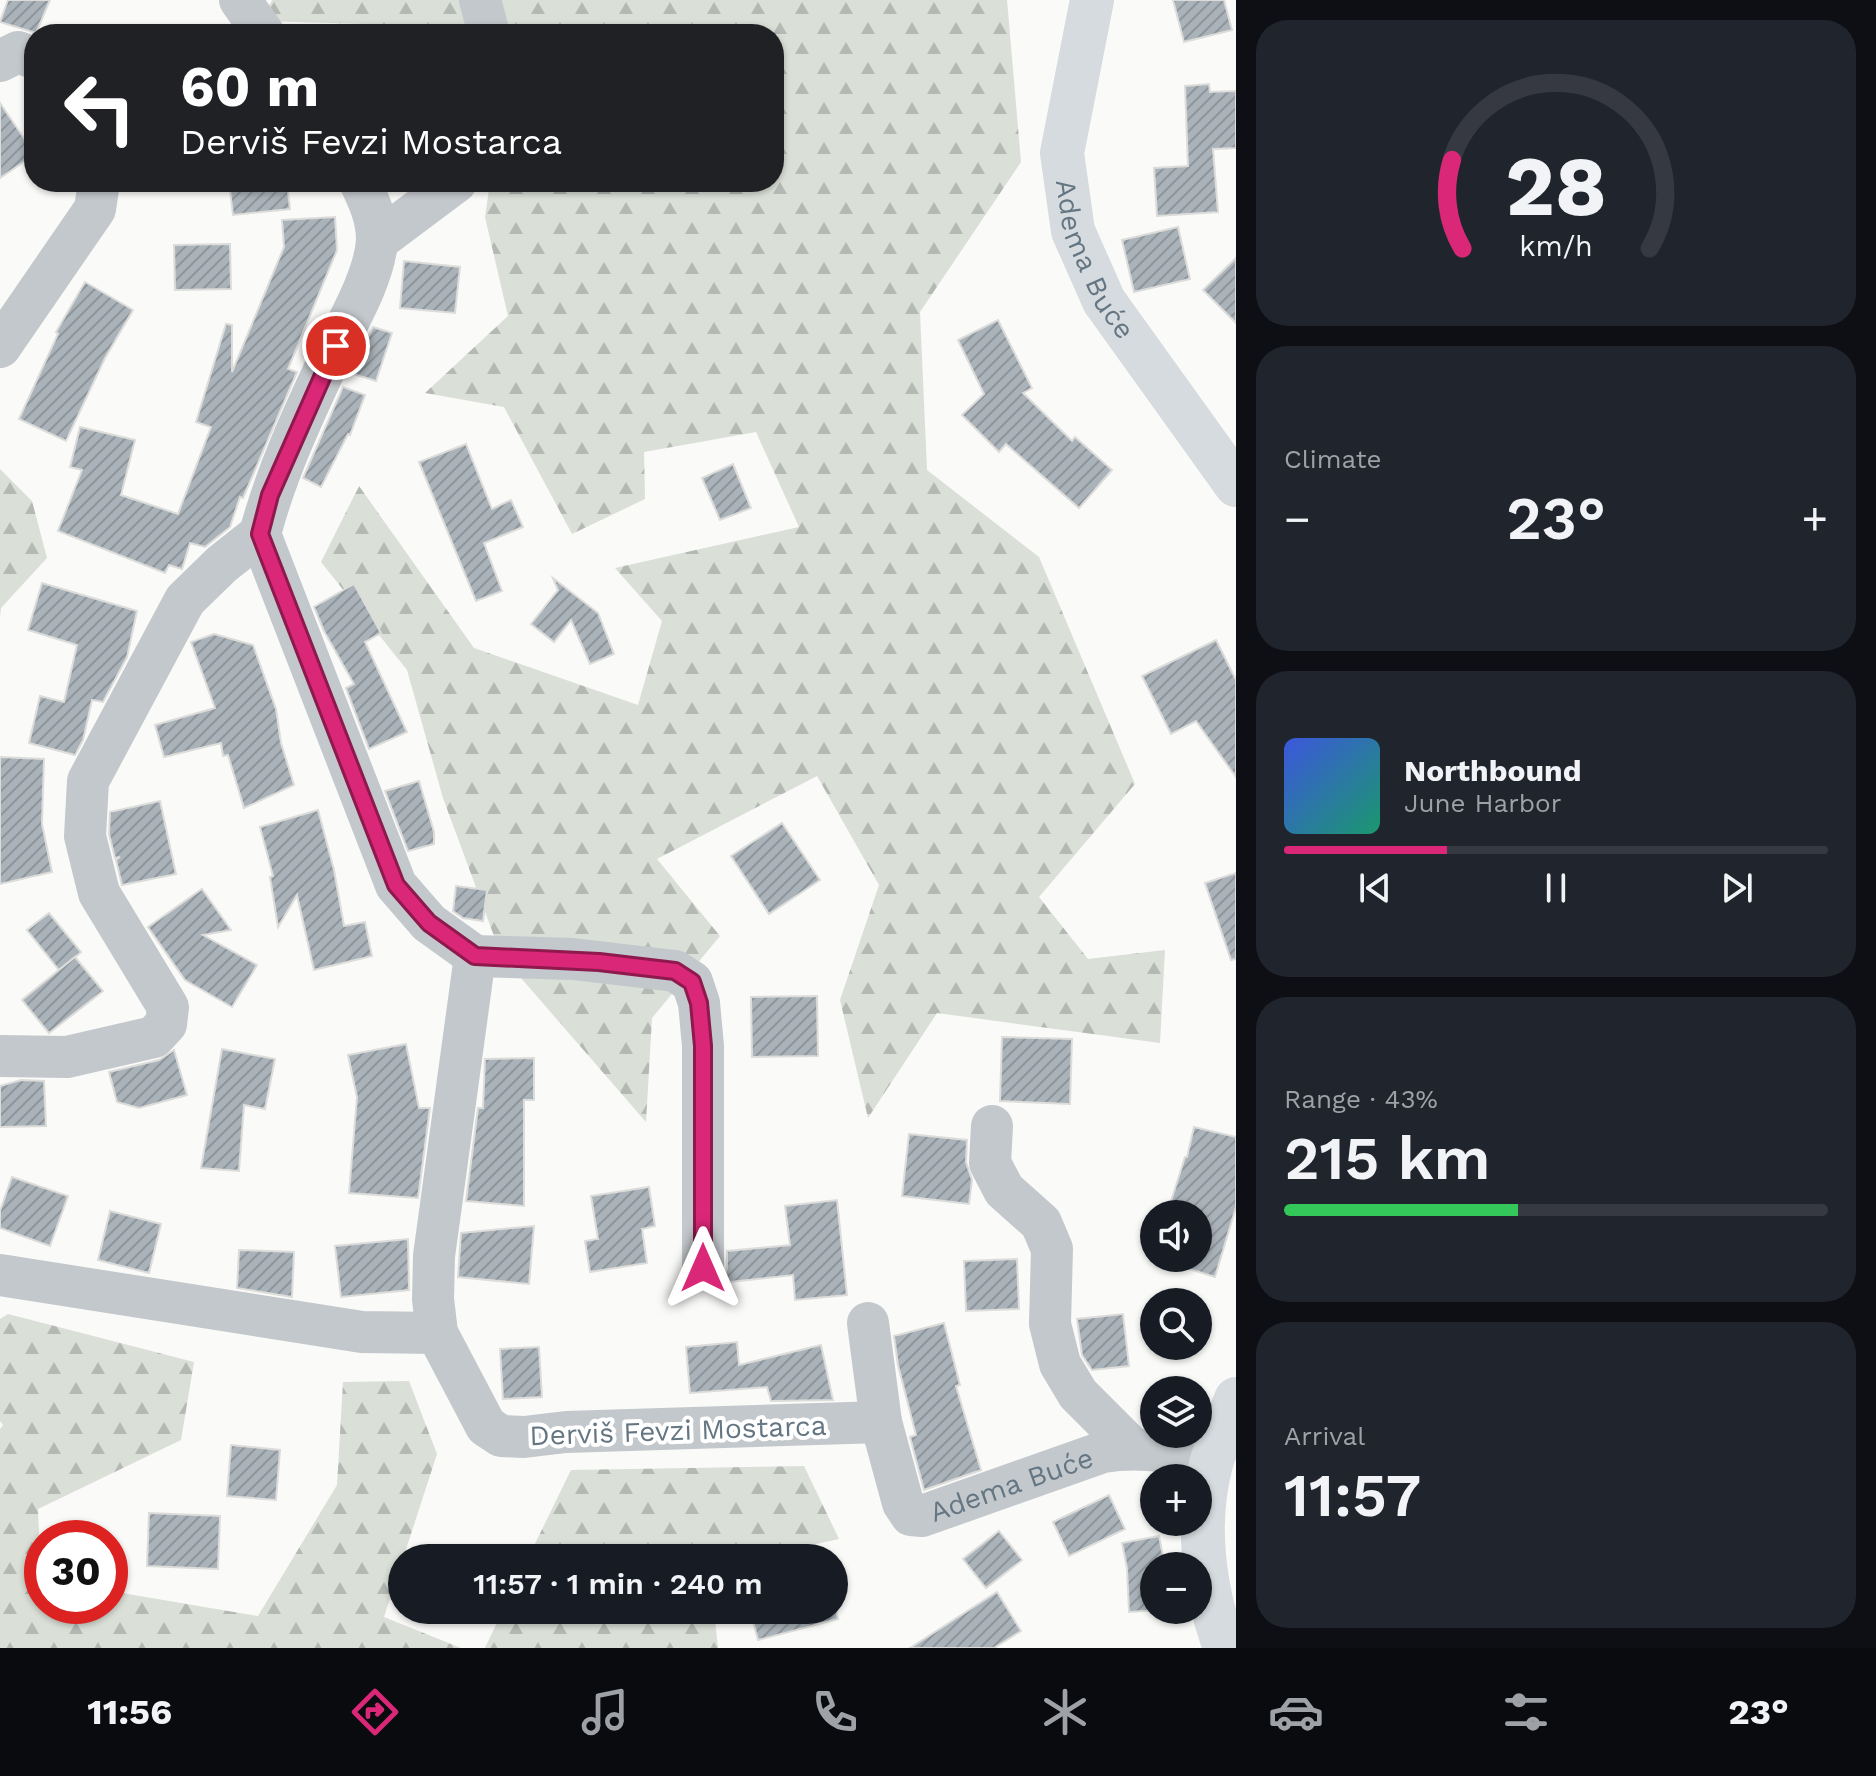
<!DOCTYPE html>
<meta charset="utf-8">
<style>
:root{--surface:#171b24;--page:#20242c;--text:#f1f3f6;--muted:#9ea1a6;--line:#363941;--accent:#db2777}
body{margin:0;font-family:"Work Sans",sans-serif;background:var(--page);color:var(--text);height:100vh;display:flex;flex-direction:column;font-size:30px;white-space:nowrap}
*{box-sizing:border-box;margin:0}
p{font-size:26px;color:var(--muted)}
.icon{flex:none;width:44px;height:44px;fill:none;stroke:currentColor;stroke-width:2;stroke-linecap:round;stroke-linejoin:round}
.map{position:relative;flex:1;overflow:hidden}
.details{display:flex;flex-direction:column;gap:20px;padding:20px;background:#0d0f14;width:640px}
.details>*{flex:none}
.banner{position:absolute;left:24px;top:24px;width:760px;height:168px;border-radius:32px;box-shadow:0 2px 6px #0004;background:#202124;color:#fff;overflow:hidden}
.fabs{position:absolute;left:1140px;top:1200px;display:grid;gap:16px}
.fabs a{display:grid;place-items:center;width:72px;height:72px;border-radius:50%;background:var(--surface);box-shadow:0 2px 6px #0004;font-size:40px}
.speed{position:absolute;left:24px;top:1520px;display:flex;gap:16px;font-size:40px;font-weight:700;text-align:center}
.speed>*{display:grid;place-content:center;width:104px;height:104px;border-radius:50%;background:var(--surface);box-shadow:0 2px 6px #0004;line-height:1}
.speed .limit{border:12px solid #d22;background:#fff;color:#111}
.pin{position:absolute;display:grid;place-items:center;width:68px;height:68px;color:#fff;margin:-34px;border:4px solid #fff;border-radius:50%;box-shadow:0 2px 8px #0007}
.me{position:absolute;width:88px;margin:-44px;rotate:0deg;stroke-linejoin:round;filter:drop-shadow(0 0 6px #0008)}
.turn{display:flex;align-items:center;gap:28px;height:168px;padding:0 24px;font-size:36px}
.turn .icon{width:104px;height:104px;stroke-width:2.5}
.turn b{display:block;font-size:56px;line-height:68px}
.big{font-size:60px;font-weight:600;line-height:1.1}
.details .card{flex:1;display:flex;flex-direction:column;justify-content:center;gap:12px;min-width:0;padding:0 28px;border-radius:32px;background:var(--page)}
.details .dial{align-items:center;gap:0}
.dial svg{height:208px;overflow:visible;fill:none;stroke:var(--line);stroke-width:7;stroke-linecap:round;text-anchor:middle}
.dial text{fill:var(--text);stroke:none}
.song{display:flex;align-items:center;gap:24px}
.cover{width:96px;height:96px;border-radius:12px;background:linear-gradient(135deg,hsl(230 70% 55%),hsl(160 70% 35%))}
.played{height:8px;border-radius:4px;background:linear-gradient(90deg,var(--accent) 30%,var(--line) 30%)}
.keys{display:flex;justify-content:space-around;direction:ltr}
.heat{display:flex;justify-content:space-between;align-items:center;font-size:44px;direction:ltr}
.charge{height:12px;border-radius:6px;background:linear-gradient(90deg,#34c759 43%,var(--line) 0)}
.trip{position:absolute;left:388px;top:1544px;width:460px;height:80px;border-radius:40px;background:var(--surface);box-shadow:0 2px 6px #0004;font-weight:600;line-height:80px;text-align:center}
.menu{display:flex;height:128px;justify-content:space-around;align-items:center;background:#090b0e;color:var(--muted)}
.menu .icon{width:56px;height:56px}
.menu .active{color:var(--accent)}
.menu b{font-size:36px;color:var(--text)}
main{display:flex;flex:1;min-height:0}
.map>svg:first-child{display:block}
.forest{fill:url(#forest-firs)}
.building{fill:url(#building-hatch);stroke:#dcdcda;stroke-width:2}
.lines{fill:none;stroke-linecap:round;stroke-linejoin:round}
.street{stroke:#c3c8cc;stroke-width:42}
.secondary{stroke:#d6dbdf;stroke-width:44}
.route-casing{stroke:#8e194d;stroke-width:20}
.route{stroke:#db2777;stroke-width:14}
.labels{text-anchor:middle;stroke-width:8;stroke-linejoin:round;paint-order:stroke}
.street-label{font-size:28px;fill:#657683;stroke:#fff}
</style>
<main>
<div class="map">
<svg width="1236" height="1648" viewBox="0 0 1236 1648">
<defs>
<pattern id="forest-firs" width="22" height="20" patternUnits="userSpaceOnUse" patternTransform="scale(2)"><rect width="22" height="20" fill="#dadfd7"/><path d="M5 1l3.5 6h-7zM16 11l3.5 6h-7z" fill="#b4b9b4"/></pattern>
<pattern id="building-hatch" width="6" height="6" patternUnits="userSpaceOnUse" patternTransform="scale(2)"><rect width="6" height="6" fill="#aab3b9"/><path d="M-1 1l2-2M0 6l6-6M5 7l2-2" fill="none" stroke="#8e969c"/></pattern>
</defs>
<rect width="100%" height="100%" fill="#fafaf8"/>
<!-- forest -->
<g class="forest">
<path d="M272,0h735l14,162 -101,150 7,158 112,87 96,227 -96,113 49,62 77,-9 -5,93 -223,-30 -69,105 -28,-118 39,-115 -62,-109 -160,83 63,77 -68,82 -6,104 -145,-167 -58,-157 -36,-128 -86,-108 38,-76 115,162 164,57 24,-84 -47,-53 184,-41 -43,-95 -112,20 1,47 -73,35 -68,-127 -79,-14 83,-77 -23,-99 5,-35h284v-148h-304l-4,-7 -204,-6z"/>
<path d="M0,469l32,32 15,57 -46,50 -1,9z"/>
<path d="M8,1314l186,48 -13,78 -143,69 4,97h68v-15l148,25 79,-131 6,-103 66,-1 28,73 -53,163 77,31h-461v-219l3,-4 -3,-4v-102z"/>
<path d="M804,1466l35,73 -88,19h-223l43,-88z"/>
<path d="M503,1610h211l4,38h-233z"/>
</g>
<!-- building -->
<g class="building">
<path d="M8,0h42l-14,33 -36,-11z"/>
<path d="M1173,0h51l8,30 -48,12z"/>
<path d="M1209,84l1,8 26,-1v57l-23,1 5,63 -61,4 -3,-48 34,-2 -3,-80z"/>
<path d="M0,103l34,50v2l-34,23z"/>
<path d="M229,182h58l3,27 -57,6z"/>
<path d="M335,217l2,33 -49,119 9,3 -54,126 -3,-1 -10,30 -25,20 -15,-4 -8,26 -13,-4 -4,8 -107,-42 24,-61 -12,-3 10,-40 55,13 -14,55 57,19 33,-87 -15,-5 30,-98 6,1v47l52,-125 -2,-27z"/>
<path d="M1178,227l12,52 -56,13 -12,-52z"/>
<path d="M230,244l1,45 -56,1 -1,-45z"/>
<path d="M1236,258v65l-33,-33z"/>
<path d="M404,261l56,6 -5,46 -55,-5z"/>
<path d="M85,282l48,28 -28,48 -39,83 -47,-22 39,-85 -2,-2z"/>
<path d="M998,320l34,68 -9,5 49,48 3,-4 37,33 -33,38 -73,-64 -7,8 -37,-37 22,-21 -26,-54z"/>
<path d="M373,327l19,6 -16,48 -26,-8z"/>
<path d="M343,387l22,8 -15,40 -2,-1 -27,53 -18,-9z"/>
<path d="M466,444l26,65 19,-9 12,27 -39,16 18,48 -26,10 -57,-139z"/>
<path d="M733,464l18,44 -31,12 -18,-42z"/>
<path d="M553,578l45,35 16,41 -24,10 -19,-44 -17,22 -23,-18 27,-34z"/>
<path d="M42,583l95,28 -10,46 -24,45 -11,-2 -9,40 -8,15 -46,-12 11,-47 24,6 13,-57 -49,-15z"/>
<path d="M354,584l27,49 -16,9 42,90 -38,17 -23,-61 8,-4 -30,-53 -10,-24z"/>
<path d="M214,634l39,11 23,64 5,34 13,42 -50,23 -16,-53 -5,1 -2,-13 -57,14 -9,-32 60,-17 -24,-66z"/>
<path d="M1216,640l20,40v97l-40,-56 -25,13 -29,-58z"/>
<path d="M0,757l44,2 -2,65 10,48 -52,12z"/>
<path d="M419,781l15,51v12l-26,7 -23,-60z"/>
<path d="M160,801l16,73 -54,11 -6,-25 4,-3 -5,1 -6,-24 1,-22z"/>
<path d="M318,810l16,60 10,56 21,-4 7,34 -58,14 -17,-75 -19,32 -8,-50 3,-1 -13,-49z"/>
<path d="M782,823l38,57 -51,34 -38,-58z"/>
<path d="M1236,873v86l-5,1 -26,-77z"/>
<path d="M456,886l31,4 -4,31 -20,-3 -10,-7z"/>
<path d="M202,889l29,41 -28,5 54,30 -25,42 -47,-27 -37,-53z"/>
<path d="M49,913l32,39 -22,18 -32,-40z"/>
<path d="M75,957l28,34 -54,42 -27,-33z"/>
<path d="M817,996l1,60 -66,1 -1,-60z"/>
<path d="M1002,1037l70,2 -2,65 -70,-3z"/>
<path d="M406,1044l13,64h11l-12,90 -69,-5 8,-96 -9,-42z"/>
<path d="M222,1049l53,10 -10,50 -21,-4 -5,66 -38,-3z"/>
<path d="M174,1050l13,45 -48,13 -22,-6 -8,-30 50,-12z"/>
<path d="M534,1058v42h-10v106l-58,-5 12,-93h5l2,-49z"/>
<path d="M21,1080l23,1 2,45 -46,1v-41z"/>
<path d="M1194,1127l42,10v70l-21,70 -61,-19h44v-44h-31l18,-57h2z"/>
<path d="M909,1134l58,6 -1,22 6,18 -3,24 -67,-8z"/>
<path d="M12,1177l56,19 -18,50 -50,-18v-17z"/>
<path d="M649,1187l6,39 -13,3 5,34 -57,9 -5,-31 13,-2 -7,-43z"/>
<path d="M837,1200l10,95 -52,5 -2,-25 -72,8 6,-14v-18l63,-6 -5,-39z"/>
<path d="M110,1211l51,13 -12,49 -51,-13z"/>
<path d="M534,1226l-5,58 -71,-7 3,-44z"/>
<path d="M408,1239l1,51 -68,7 -6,-51z"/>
<path d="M239,1250l55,2 -2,45 -55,-9z"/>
<path d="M1017,1259l2,50 -53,2 -2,-50z"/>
<path d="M1123,1314l6,52 -37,4 -10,-15 -5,-36z"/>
<path d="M944,1323l16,62 -4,1 25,84 -57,20 -14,-53 6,-2 -18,-70 -4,-29z"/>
<path d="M737,1342l2,23 82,-20 12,55 -62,1 -4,-14 -77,6 -4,-46z"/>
<path d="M539,1347l3,50 -39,2 -3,-50z"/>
<path d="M231,1445l49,5 -4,50 -49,-4z"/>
<path d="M1109,1495l16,34 -56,27 -16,-34z"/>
<path d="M149,1513l71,3 -2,53 -71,-3z"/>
<path d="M999,1531l23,29 -36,28 -23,-29z"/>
<path d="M1159,1536l6,30h-11v44h6l-31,2 -2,-44 -5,-25z"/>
<path d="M997,1592l24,39 -27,17h-84z"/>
<path d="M750,1610h86l2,9 -80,21z"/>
</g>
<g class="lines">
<!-- street -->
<g class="street">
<path d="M240,0l24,34"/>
<path d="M480,0l9,34"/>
<path d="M0,61l18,-9 16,6"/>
<path d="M360,182c9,19 17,36 17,58 -2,37 -31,85 -47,118 -27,57 -54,115 -70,176l136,351 33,38 46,33 98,3 102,12 17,11 7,21 4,43v222"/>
<path d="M377,241l79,-59"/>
<path d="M0,347l95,-138 4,-27"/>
<path d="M475,956l-41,300 -1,43 4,34 49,93 15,10 23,1 42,-5 315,-10"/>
<path d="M0,1056l67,1 87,-20 12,-13 2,-17 -69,-114 -14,-57 3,-55 97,-181 37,-36 38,-30"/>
<path d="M992,1126l-2,37 14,27 37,33 11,26 -2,75 10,40 18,30 54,54"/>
<path d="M0,1275l362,57 75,1"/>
<path id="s1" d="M868,1323l13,99 22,81 8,12 11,1 181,-64c38,-6 72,-1 108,11"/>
</g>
<!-- secondary -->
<g class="secondary">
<path id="s2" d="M1092,0l-30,153 11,78 31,70 132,184"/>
<path d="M1225,1648c-21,-58 -30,-124 -14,-184 6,-22 17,-44 25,-65"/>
</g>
</g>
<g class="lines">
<!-- route casing -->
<g class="route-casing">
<path id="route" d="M336,346l-66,149 -10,39 136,351 33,38 46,33 124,6 76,9 17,11 7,21 4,43v222"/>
</g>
<!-- route -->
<use href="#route" class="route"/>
</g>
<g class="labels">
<!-- street labels -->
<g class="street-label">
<text dy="10" stroke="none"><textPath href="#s2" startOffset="268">Adema Buće</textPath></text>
<text transform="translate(678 1430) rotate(-2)" y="10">Derviš Fevzi Mostarca</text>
<text dy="10" stroke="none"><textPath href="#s1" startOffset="304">Adema Buće</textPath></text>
</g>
</g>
</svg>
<div class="fabs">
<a><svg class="icon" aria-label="sound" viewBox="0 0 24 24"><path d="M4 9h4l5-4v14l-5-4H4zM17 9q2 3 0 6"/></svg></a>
<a><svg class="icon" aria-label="search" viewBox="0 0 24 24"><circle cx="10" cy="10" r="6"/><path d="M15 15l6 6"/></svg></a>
<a><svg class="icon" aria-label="layers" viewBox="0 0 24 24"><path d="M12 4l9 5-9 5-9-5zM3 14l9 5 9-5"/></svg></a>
<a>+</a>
<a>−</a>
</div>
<div class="speed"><div class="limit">30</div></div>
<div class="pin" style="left:336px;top:346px;background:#d93025"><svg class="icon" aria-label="arrive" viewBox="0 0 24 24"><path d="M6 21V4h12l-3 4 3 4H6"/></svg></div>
<svg class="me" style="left:703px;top:1268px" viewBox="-20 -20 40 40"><path d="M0-17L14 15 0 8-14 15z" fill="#db2777" stroke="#fff" stroke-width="4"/></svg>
<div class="trip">11:57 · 1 min · 240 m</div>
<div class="banner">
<div class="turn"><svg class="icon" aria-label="left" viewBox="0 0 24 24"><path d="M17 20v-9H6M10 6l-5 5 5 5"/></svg><div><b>60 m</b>Derviš Fevzi Mostarca</div></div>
</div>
</div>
<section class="details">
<div class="card dial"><svg viewBox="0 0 100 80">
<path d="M14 69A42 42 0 1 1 86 69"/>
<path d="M14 69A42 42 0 0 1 10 35" stroke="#db2777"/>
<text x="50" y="56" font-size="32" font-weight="700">28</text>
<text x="50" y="72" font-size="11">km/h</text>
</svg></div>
<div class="card"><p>Climate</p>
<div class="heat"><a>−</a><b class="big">23°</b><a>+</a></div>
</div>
<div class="card">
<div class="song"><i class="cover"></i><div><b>Northbound</b><p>June Harbor</p></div></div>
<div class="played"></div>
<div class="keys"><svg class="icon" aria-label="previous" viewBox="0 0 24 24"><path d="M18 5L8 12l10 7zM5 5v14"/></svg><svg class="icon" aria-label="pause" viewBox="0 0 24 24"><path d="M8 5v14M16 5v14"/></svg><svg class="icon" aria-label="next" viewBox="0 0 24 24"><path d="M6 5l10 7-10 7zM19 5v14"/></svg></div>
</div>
<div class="card"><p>Range · 43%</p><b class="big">215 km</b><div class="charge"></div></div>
<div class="card"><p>Arrival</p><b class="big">11:57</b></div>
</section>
</main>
<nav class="menu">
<b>11:56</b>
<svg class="icon active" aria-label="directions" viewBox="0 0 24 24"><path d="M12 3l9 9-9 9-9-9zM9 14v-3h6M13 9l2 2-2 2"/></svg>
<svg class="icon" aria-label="music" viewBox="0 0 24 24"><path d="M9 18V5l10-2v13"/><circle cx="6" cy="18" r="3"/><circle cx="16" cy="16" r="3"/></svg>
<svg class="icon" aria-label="phone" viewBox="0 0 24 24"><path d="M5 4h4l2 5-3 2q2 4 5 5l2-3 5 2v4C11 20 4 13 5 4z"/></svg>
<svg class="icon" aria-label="climate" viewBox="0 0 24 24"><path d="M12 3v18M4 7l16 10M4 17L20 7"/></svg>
<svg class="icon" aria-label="car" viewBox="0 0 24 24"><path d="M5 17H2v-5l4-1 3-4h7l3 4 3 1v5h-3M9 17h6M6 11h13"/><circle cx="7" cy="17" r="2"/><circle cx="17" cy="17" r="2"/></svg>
<svg class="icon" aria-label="filters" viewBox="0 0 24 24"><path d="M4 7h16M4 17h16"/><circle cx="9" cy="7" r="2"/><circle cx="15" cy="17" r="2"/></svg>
<b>23°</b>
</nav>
